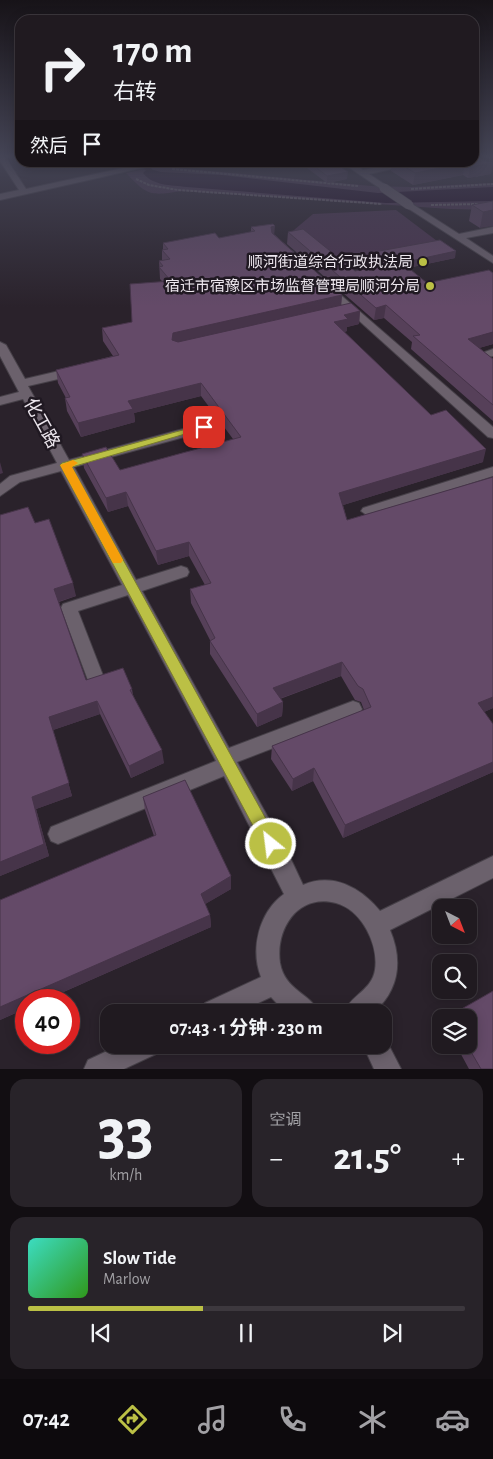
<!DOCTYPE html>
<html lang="zh">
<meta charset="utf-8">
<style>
:root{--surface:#201a20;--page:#282329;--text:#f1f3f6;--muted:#a2a1a5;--line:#3d383e;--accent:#bbc045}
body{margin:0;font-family:"Alegreya Sans","Noto Sans SC",sans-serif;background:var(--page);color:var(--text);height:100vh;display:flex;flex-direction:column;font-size:19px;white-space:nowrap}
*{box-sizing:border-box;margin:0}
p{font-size:16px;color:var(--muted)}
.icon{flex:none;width:28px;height:28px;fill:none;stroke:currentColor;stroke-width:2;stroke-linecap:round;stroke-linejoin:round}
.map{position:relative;height:1069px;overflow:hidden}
.sheet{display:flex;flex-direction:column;gap:10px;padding:10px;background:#120e12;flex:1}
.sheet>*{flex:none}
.banner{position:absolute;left:15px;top:15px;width:464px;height:152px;border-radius:15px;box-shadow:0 2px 12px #0003,0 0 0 1px var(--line);background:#201a20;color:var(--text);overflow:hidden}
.needle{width:32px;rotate:138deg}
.controls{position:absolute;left:432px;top:899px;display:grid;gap:10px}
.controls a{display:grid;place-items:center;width:45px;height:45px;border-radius:10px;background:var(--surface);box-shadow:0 2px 12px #0003,0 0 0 1px var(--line);font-size:25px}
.speed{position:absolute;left:15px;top:989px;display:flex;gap:10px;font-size:25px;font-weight:700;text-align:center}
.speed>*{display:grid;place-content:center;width:65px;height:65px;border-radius:50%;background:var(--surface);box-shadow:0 2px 12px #0003,0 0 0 1px var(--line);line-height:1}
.speed .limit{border:8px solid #d22;background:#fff;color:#111}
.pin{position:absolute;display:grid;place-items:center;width:42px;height:42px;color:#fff;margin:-21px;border-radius:10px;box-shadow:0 2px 8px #0006}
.me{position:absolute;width:55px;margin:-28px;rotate:331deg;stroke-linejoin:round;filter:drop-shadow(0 0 4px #0008)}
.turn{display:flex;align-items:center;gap:18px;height:105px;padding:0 15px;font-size:22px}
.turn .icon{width:65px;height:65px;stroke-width:2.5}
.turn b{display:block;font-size:35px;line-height:42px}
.then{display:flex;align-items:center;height:48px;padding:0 15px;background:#0003;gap:10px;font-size:19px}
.big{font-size:38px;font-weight:700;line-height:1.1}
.sheet .card{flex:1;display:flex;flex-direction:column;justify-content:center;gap:8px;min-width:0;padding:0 18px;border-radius:15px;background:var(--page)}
.sheet .dial{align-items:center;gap:0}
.dial b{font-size:65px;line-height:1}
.song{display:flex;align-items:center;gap:15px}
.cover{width:60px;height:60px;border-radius:8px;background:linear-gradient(135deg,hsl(170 70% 55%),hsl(110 70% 35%))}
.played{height:5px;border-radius:2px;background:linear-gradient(90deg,var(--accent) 40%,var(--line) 40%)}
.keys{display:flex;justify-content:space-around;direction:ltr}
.heat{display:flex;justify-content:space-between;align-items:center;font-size:28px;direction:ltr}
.sheet .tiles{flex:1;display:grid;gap:10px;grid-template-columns:1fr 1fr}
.card:last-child{grid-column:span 2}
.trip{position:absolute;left:100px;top:1004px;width:292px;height:50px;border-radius:15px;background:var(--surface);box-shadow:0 2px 12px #0003,0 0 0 1px var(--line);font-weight:700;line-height:50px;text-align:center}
.tab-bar{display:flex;height:80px;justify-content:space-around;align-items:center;background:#0d0a0d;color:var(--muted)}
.tab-bar .icon{width:35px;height:35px}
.tab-bar .selected{color:var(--accent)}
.tab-bar b{font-size:22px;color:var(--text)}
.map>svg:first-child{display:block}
.green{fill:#4a334e}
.water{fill:#1b051f}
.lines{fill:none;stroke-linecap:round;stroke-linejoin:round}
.minor-casing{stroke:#464048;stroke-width:2}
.path{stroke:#726a73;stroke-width:2;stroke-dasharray:3 1;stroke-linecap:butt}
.minor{fill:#6b616c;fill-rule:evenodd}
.minor-bridge-casing{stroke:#464048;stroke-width:10;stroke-linecap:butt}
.minor-bridge{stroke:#6b616c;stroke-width:9}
.wall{fill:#564059}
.shaded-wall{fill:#463449}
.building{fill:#644a68;stroke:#463449}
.route{fill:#bbc045;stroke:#7a7d2d}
.slow{fill:#f59e0b}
.poi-dot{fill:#bbc045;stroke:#201922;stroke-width:2}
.labels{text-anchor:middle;stroke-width:5;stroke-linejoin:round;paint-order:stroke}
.far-poi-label{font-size:15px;fill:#ece6ed;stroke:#201922;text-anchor:end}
.street-label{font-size:18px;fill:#ece6ed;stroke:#201922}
</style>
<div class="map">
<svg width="493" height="1069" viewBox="0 0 493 1069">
<rect width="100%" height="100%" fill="#2a222b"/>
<!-- green -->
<g class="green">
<path d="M158,166l213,20 40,1 82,-4v27l-43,-1 -268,-18c-32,5 -34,5 -56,-18z"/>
<path d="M396,210l45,34 -103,23 -44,-37 19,-16z"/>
</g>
<!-- water -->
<path class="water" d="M114,163h32l7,7 8,2 61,3 156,18 115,-6v14l-107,2 -199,-16c-16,-2 -34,-1 -44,-14l3,-3z"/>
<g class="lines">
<!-- minor casing -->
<g class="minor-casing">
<g id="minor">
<path d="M0,157h5l21,32 125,-27h17l-168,38v-6l19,-4 -19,-29z"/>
<path d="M341,162h10l12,8 42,-8h20l-56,12 18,12v4l-3,1z"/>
<path d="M409,202l50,32 34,-7v6l-27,5 27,18v7l-87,-56v-4z"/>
<path d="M328,284l165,143v11l-5,-1 -164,-148v-4z"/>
<path d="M0,342l6,3 19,34 51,-12 6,4 -2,3 -52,12 41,74 136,-37 6,4 -1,3 -136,37 62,113 45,-14 6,2 2,4 -2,4 -45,15 87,157 124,-47 6,2 3,6 -3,6 -122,47 51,91 15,32c30,-13 58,3 77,26l113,-55v22l-103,52c13,31 9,60 -16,82h-30c7,-17 28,-22 31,-42 4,-25 -13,-60 -39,-67 -38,-10 -61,26 -56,60 5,28 32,31 38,49h-33l-14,-15 -32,15h-37l3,-9 56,-26c-11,-28 -2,-65 23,-83l-60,-118 -166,68 -7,-3 -3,-7 3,-7 165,-66 -88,-166 -50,16 26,67 -3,5 -6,2 -6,-2 -28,-75 2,-4 59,-19 -61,-114 -41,11 -20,14v-12l10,-8 47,-13 -34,-64 -23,6v-8l19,-5 -19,-36z"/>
<path d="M493,349v7l-4,1 4,3v10l-19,-14z"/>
<path d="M493,467v9l-125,40 -7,-5 2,-3z"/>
<path d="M384,1036l17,33h-27l-11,-24h21z"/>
<path d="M120,1045h39l-3,9 -32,15h-40l4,-9z"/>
</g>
</g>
<!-- path -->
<g class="path">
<path d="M172,169l186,17"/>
<path d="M136,179l13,6 29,5 204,14"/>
<path d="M411,189l82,-5"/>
<path d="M431,205l49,-1"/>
</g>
<!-- minor -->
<use href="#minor" class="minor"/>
<!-- minor-bridge casing -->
<g class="minor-bridge-casing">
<path id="minor-bridge" d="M384,188l25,17"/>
</g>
<!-- minor-bridge -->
<use href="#minor-bridge" class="minor-bridge"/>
</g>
<!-- wall -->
<g class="wall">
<path d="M299,162h35l13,17 -20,4z"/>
<path d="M376,162h98l17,12 -23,4 -5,-3 -50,10 -22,-14 1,-8 -12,2z"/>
<path d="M493,201l-13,27 -11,-7 3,-16z"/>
<path d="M251,227l24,8 67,60 -1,10 19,6 -1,13 -12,3v4l-3,1 87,83 52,47 -140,43 4,15 146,-43v231l-9,4 9,12v48l-150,66 -30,-57 -21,10 -21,-32 1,-13 92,-36 -3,-8 -6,-2 -14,-24 -61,23 3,3 -1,14 -25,11 -47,-73v-14l-19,-37 -1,-14 15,-4 -16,-29 -31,9 -30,-59 -20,6 -24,-44 -2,-14 38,16 113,-31 -32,-43 -67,17 1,9 -54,15 -14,-26 -2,-13h1l-8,-15 -2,-13 57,-14 -10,-15 -1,-13 30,-6 31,-40 -3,-3 -1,-18 3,-1v-10h1v-7l56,-5 32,-6z"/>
<path d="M288,232l67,39 25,-5 -7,-6 1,-8 81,6 -47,10 85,76 -14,4 14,11v62l-82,-72 1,-7 -28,-24 -10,2 -87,-76z"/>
<path d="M0,515l35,8 41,73 -17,6 27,78 46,9 1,6 31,68 -33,15 -31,-64 -47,16 19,66 -36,13 13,47 -49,20z"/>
<path d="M143,797l88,79v13l-26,15 5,11 1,12 -211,93v-120l154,-64 -9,-26z"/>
<path d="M493,991v78h-24l-13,-24h13v-27h-20l2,-3z"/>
</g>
<!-- shaded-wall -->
<g class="shaded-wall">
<path d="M380,162h12l-12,3z"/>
<path d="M465,163l-2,12 -50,10 2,-12z"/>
<path d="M493,163l-2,11 -23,4 2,-11z"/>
<path d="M348,172l-1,7 -20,4v-7z"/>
<path d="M493,210v16l-13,2 3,-16z"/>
<path d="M275,226l-1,11 -3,2v-12z"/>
<path d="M456,251l-1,7 -67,14 1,-7z"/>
<path d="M342,295l-1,12 -168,46 -1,-13 1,-7z"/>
<path d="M386,305l-2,13 -10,2 2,-12z"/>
<path d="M360,311l-1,13 -12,3v4l-14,4 1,-13 10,-7z"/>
<path d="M493,332v12l-28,8 3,-13z"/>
<path d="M201,383v13l-67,17 1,9 -54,15 -3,-14 50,-22z"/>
<path d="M486,449l-3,13 -146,45 2,-14z"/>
<path d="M0,462l3,11 -3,1z"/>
<path d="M126,492l2,14 -20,6 -2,-14z"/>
<path d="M189,542v14l-31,9 -2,-14z"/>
<path d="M73,583l3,13 -19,6 -3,-13z"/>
<path d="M342,662l-1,14 -68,25v-13z"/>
<path d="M493,697v11l-20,9 5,-14z"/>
<path d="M97,701l3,13 -47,16 19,66 -36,13 13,47 -49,20v-14l32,-65 17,-80z"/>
<path d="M283,702l-1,14 -25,11v-13z"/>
<path d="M162,750l2,13 -33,15 -2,-12z"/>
<path d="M493,762v10l-150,66 2,-13z"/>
<path d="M314,768l-1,13 -21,10 1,-12z"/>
<path d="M231,876v13l-29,17 -1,-12z"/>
<path d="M210,915l1,12 -166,73h-19v8l-26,12v-13z"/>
</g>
<!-- building -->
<g class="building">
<path d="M474,157h6l5,4 8,2 -23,4 -5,-4 -50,10 -18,-11h77z"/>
<path d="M309,162h25l14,10 -21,4z"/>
<path d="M493,201v9l-10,2 -11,-7z"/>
<path d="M273,224l2,2 -4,1 1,6 70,62 -169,38 -1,7 6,2 173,-39 9,8 -16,4 4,4 -14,3 97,93 15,-5 40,39 -147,44 8,27 146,-43v220l-15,6 15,21v38l-148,63 -31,-57 -21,11 -21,-33 99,-39 -8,-18 -5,-3 -16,-24 -69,26 10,14 -26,12 -47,-73 5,-3 -25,-49 21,-6 -22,-41 -33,9 -30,-59 -20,6 -24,-44 24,-7 14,23 121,-33 -40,-54 -73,18 5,8 -55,14 -13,-25 5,-1 -14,-27 63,-15 -17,-27 30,-6 -2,-38 41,-3 -12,-14 4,-1 -4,-5 11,-2 -8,-9 6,-1 -5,-6 52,-10 4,5 36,-7 -4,-4z"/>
<path d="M303,229l52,42 45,-10 27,22 62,-13 4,3v59l-25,7 25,20v46l-80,-69 7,-1 -34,-30 -10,3 -88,-76z"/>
<path d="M440,240l16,11 -55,12 -1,-2 -12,3 -14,-12z"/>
<path d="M28,507l7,16 14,-4 24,64 -19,6 32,91 37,-12 9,21 -2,1 32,60 -33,16 -32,-65 -48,16 20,66 -37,14 12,47 -44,18v-347z"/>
<path d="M185,780l46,96 -30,18 9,21 -210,92v-107l156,-65 -13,-38z"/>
<path d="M493,991v78h-12l-14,-24h2v-27h-17l-1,-3z"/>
</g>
<!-- sky -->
<linearGradient id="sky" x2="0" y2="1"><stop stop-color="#171318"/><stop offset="0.51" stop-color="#445"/><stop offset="1" stop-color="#445" stop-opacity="0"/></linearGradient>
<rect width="493" height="307" fill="url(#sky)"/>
<!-- route -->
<path class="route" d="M201,425l8,2 -137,40 205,372 2,5 -2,6 -6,2 -5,-2 -206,-385 2,-2z"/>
<!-- slow -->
<path class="slow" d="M73,460l5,3 -6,4 51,93 -2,3h-8l-53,-98z"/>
<!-- markers -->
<g class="poi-dot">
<circle cx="423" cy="262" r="5"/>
<circle cx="430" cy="286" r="5"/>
</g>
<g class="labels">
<!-- far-poi labels -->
<g class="far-poi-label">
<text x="413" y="267">顺河街道综合行政执法局</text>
<text x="420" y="291">宿迁市宿豫区市场监督管理局顺河分局</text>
</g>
<!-- street labels -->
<g class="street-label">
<text transform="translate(42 423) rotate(61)" y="6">化工路</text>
</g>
</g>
</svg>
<div class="controls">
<a><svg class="needle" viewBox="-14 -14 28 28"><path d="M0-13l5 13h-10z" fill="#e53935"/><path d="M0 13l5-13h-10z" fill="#a2a1a5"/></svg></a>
<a><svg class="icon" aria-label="search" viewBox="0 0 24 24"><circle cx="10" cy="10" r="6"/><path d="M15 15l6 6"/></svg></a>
<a><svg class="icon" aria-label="layers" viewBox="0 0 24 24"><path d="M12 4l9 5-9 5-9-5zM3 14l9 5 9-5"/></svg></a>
</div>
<div class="speed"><div class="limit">40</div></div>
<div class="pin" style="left:204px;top:427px;background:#d93025"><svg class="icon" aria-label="arrive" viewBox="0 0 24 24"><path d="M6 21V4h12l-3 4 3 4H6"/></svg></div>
<svg class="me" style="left:271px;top:844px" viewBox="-20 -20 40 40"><circle r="17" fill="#bbc045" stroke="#fff" stroke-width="3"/><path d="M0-11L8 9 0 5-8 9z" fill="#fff"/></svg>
<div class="trip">07:43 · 1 分钟 · 230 m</div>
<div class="banner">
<div class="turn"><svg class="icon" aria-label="right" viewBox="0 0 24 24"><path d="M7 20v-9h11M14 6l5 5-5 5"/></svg><div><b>170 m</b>右转</div></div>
<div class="then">然后<svg class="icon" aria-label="arrive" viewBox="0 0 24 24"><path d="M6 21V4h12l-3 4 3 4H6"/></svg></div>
</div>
</div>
<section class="sheet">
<div class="tiles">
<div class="card dial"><b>33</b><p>km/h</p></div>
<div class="card"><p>空调</p>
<div class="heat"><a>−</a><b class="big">21.5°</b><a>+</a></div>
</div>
<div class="card">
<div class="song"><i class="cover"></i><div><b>Slow Tide</b><p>Marlow</p></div></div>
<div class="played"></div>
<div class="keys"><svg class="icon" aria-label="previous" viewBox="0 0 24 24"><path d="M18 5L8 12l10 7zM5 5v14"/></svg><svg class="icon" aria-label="pause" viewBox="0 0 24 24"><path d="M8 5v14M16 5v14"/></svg><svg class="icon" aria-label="next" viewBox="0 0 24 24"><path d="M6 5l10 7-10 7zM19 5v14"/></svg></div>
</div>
</div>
</section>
<nav class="tab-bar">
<b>07:42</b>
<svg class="icon selected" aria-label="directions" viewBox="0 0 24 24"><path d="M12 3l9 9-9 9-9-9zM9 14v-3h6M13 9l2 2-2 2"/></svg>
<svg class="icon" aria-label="music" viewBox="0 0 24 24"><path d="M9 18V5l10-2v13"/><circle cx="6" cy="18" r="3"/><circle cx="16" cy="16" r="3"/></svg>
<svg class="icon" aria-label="phone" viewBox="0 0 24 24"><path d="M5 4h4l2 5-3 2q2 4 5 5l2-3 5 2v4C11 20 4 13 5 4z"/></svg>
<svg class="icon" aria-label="climate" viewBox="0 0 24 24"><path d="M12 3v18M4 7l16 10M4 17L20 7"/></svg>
<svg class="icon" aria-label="car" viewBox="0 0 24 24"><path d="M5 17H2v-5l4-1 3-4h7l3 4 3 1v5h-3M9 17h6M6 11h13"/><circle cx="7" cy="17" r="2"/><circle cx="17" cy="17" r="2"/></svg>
</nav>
